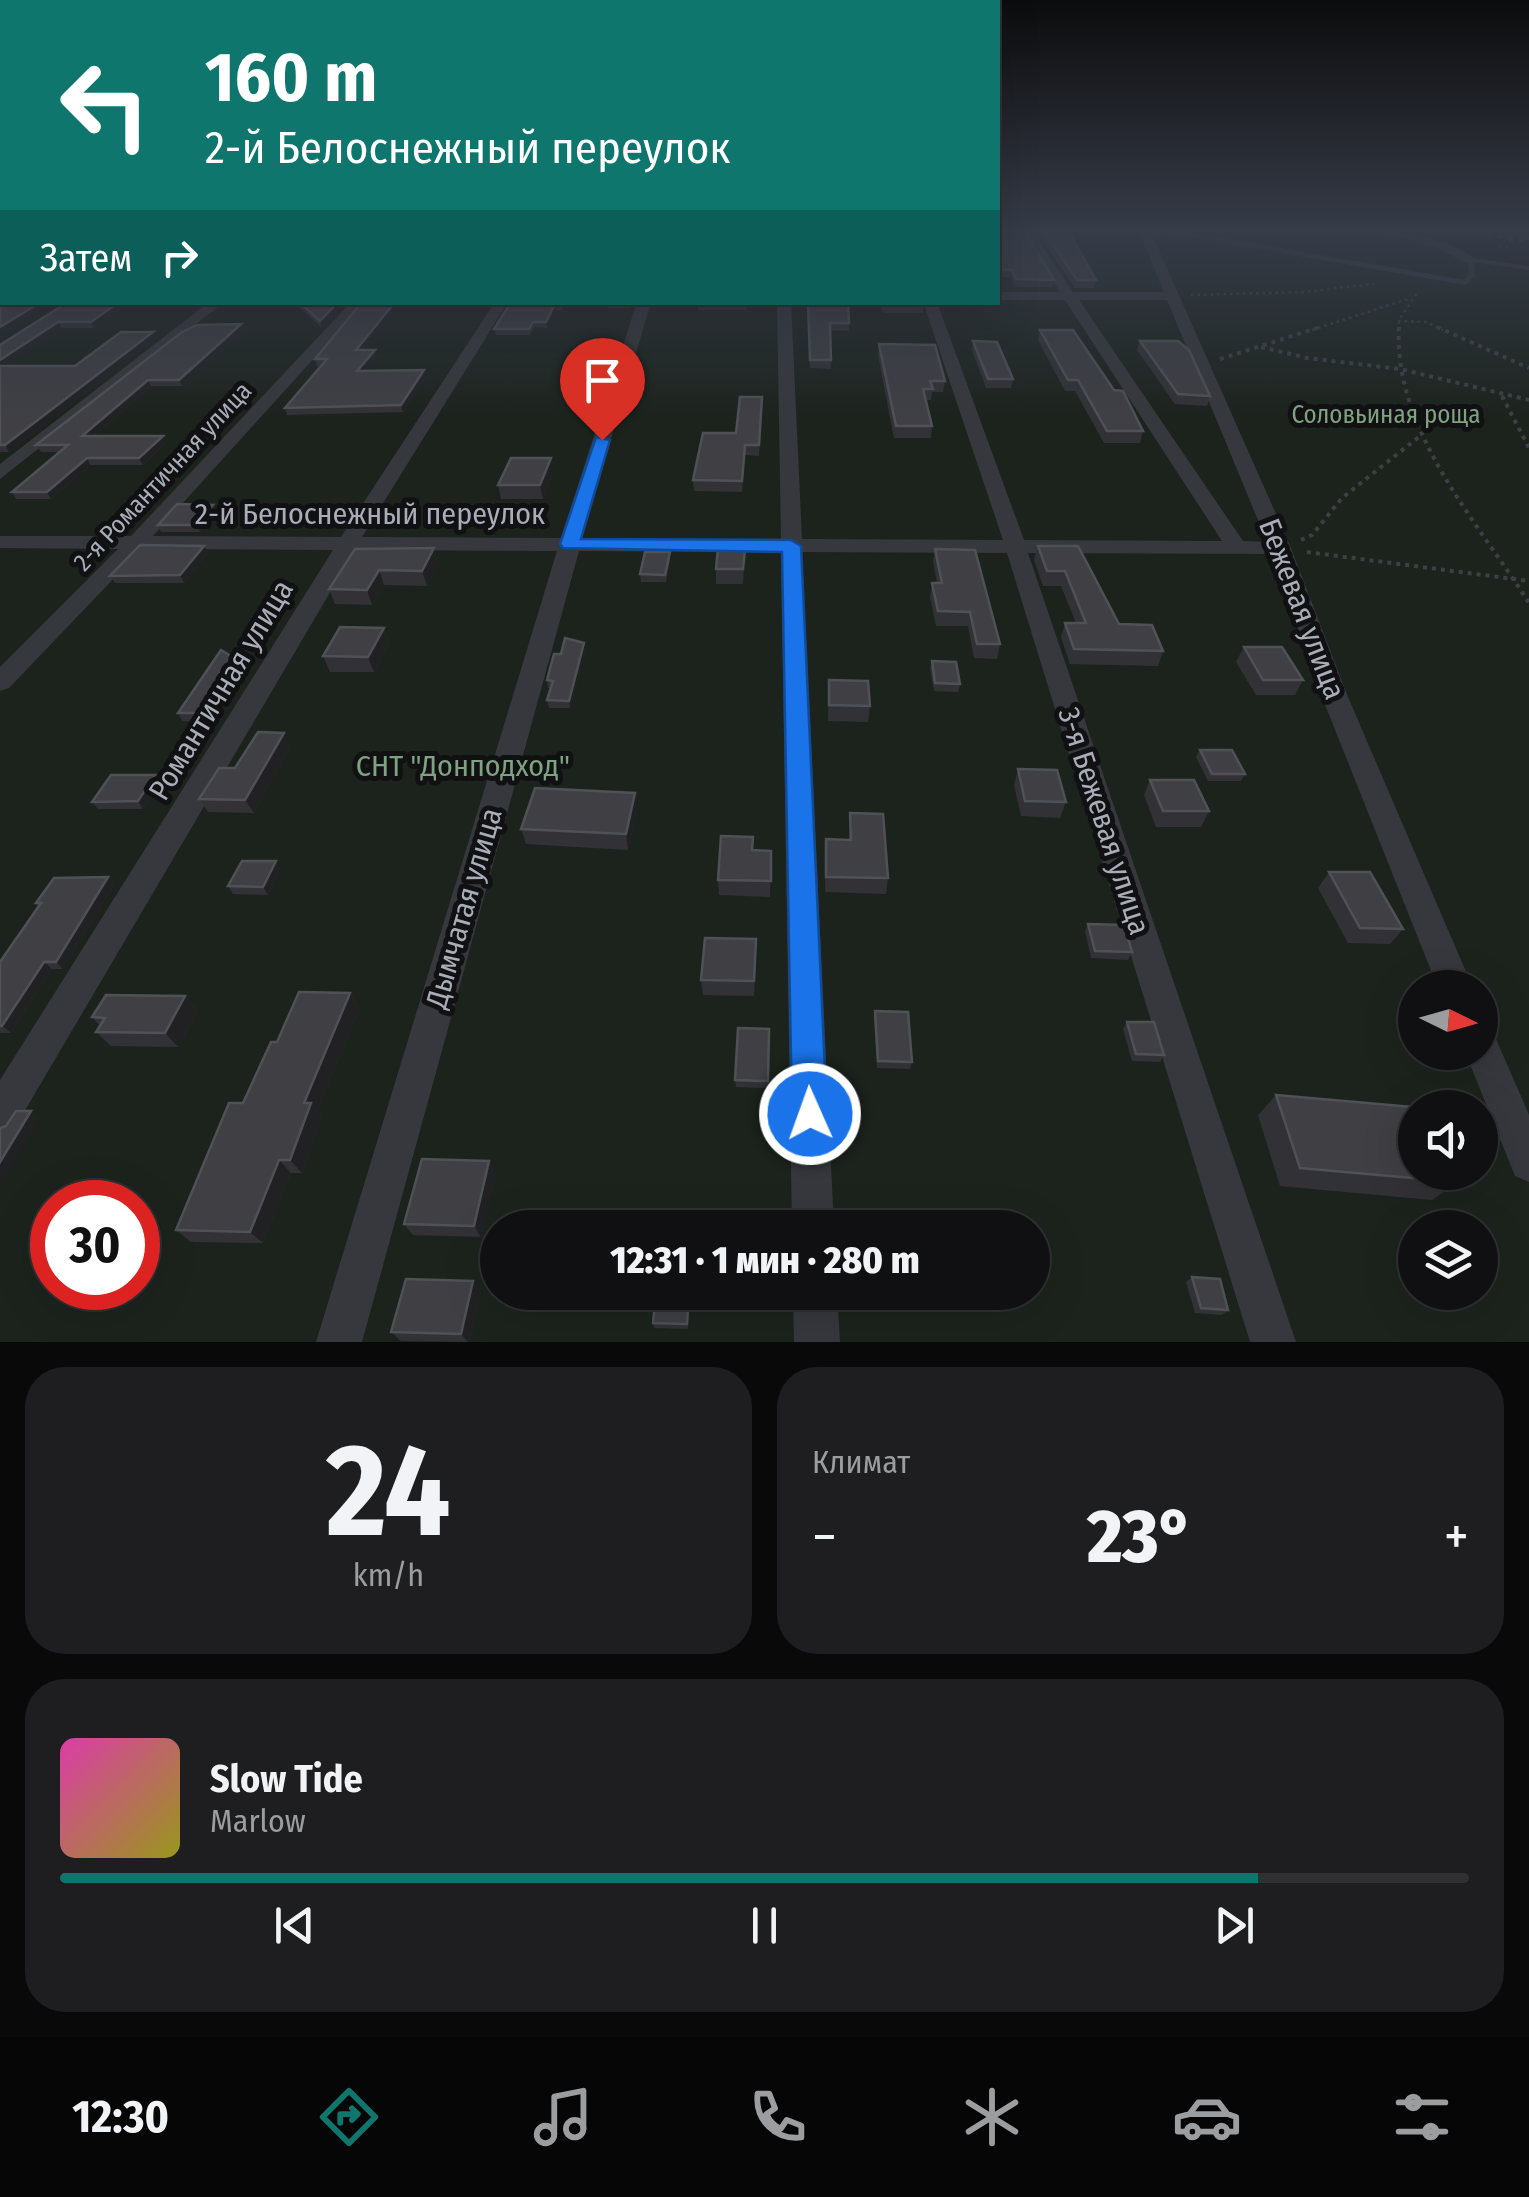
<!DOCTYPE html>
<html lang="ru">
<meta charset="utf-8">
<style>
:root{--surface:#101012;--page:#1e1e20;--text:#f1f3f6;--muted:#9c9d9f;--line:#303032;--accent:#0f766e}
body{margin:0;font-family:"Fira Sans Condensed",sans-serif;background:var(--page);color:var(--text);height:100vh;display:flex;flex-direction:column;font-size:38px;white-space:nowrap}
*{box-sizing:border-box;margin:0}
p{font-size:32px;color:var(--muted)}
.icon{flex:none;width:55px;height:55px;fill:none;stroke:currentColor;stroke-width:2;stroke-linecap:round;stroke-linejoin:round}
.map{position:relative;height:1342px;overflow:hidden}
.drawer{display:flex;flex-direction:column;gap:25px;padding:25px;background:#09090a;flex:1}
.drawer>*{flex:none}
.banner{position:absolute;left:0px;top:0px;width:1000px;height:305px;box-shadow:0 10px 40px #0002,0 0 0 2px var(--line);background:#0f766e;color:#fff;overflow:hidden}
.needle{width:65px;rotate:95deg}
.buttons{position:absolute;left:1398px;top:970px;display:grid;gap:20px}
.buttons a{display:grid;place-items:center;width:100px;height:100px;border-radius:50%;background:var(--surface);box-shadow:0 10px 40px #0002,0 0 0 2px var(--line);font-size:50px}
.speed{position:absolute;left:30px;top:1180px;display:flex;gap:20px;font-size:50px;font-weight:700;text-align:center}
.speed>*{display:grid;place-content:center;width:130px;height:130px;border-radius:50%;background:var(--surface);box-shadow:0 10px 40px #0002,0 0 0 2px var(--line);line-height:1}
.speed .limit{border:15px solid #d22;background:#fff;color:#111}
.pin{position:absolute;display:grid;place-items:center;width:85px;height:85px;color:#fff;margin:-102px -42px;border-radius:50% 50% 50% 0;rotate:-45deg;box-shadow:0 0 10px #0007}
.pin .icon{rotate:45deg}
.me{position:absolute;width:110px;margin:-55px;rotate:358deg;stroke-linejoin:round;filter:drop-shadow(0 0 8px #0008)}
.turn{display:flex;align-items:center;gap:35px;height:210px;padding:0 40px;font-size:45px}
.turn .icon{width:130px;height:130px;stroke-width:2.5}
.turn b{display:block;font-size:70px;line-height:85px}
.then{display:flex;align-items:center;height:95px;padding:0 40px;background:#0003;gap:20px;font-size:38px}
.big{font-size:75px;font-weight:800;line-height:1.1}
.drawer .widget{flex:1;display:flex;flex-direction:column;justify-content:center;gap:15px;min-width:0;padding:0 35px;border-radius:40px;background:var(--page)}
.drawer .dial{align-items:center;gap:0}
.dial b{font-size:130px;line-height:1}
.song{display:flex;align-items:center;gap:30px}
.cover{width:120px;height:120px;border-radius:15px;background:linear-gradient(135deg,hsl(320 70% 55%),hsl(60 70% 35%))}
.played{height:10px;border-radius:5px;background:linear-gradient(90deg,var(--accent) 85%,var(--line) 85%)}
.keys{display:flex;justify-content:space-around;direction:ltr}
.heat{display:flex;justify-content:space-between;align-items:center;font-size:55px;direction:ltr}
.drawer .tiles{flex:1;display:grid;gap:25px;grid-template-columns:1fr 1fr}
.widget:last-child{grid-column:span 2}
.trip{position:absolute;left:480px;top:1210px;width:570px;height:100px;border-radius:50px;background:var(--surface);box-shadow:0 10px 40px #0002,0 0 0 2px var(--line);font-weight:800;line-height:100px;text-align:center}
.tab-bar{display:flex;height:160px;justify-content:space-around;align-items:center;background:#060607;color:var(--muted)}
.tab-bar .icon{width:70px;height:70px}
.tab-bar .selected{color:var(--accent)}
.tab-bar b{font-size:45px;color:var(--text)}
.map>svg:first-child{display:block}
.green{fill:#1c231d;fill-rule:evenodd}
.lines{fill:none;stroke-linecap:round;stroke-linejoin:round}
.stream{stroke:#2c353c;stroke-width:4}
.path-far1{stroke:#3d3f44;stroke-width:2.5;stroke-dasharray:2.5 4;stroke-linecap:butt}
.path{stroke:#3d3f44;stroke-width:4;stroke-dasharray:4 5;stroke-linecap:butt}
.lane{fill:#37383d;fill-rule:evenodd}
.street{fill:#37383d;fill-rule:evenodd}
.rail{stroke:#4a4c52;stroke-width:4;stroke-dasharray:6 5;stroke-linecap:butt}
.wall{fill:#323236}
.shaded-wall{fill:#212124}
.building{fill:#3f3f44;stroke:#4f5156;stroke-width:2.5}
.route{fill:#1a73e8;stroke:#114b97;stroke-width:2.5}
.labels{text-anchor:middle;stroke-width:10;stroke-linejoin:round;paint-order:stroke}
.far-park-label{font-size:25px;fill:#7fa381;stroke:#111113}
.far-street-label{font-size:25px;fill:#a8adb8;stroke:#111113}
.street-label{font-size:30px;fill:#a8adb8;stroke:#111113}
.park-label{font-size:30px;fill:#7fa381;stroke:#111113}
</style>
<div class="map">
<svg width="1529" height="1342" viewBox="0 0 1529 1342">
<rect width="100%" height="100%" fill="#161618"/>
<!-- green -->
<path class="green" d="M998,232h370c55,10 106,28 161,37v1073h-1529v-1067l2,27h996zM1415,988h65v64h-65zM1415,1108h65v64h-65zM52,1202h86v86h-86zM498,1228h534v64h-534zM1415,1228h65v64h-65z"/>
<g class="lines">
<!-- stream -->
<path class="stream" d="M1497,232l32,6"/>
<!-- path-far1 -->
<g class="path-far1">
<path d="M1495,232l18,3"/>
<path d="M1499,247l9,-1 6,-12 15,-1"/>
<path d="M1191,295l112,-3 71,-8"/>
<path d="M1398,321l28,1 17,8"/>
<path d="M1312,330l96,-31"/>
<path d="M1398,330l1,-10 20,-30"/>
</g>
<!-- path -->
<g class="path">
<path d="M1399,327c-6,103 78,194 130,276"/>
<path d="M1437,327l92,41"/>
<path d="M1261,347l46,11 93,11 129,31"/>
<path d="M1220,359l100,-32"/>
<path d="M1502,396l27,52"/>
<path d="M1301,540l11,-5 30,-37 78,-62"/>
<path d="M1307,552l222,29"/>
</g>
<!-- lane -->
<path class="lane" d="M1471,258l58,8v4l-55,-8 1,14 -8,6h-4v-2l6,-5 -1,-15z"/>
<!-- street -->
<g class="street">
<path d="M1021,232h12l40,60h91l-25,-60h12l140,316 57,149 125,291h-35l-116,-291 -50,-143 -244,-1 268,789h-46l-243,-789 -205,-1 32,676h-42l-11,-676 -202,-1 -217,791h-46l241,-791 -202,-1 -341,579 -14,5v-54l333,-530 -191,-1 -133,139 -9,3v-24l118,-118 -118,-1v-12h131l220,-234h14l-212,234 188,1 154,-235h13l-146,235 199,1 76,-236h14l-69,236 199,1 -4,-237h14l11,237 201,1 -80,-238h14l87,238 198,1 -157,-241h-67v-8h62zM1079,300h88l100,242 -24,-1z"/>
<path d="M1160,232h28l283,49 -6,4z"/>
<path d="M1380,232c34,0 70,8 97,28l-10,3 -30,-15z"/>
<path d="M2,271v9l-2,1v-9z"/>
<path d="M209,302h15l-224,177v-15z"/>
<path d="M1480,1027l13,5 36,83v67l-14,-6 -50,-124h15z"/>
<path d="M793,1292h44l3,50h-46z"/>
</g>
<!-- rail -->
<path class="rail" d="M1475,232l54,10"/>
</g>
<!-- wall -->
<g class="wall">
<path d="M998,232l56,48 -1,7h-38l-4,-10h-13z"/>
<path d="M1037,232h32l27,48 -2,8h-19z"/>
<path d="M68,302h63l-37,26h-33l-56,38h70l81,-28 -147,114h-9v-107z"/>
<path d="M297,302h48l-23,26 -24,-22z"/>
<path d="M511,302h54l-3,8h-6l-9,18 -13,-1 -4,8h-34l-2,-6z"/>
<path d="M607,302h26l-3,6h-22z"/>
<path d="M698,302h49l-1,8h-48z"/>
<path d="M798,302h50l1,29 -19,-1 1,39 -21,-1 -3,-62h-9z"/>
<path d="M880,302h43v11h-40z"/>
<path d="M241,324l2,6 -61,56h-31l-57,50 72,6 -23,23h-53l-39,34h-35l-4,-7 48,-40h-19l-5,-7z"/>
<path d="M1040,330l74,60 29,41 -3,12h-36l-29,-52h-10l-27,-51z"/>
<path d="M973,341l40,38 -2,9h-25l-14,-38z"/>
<path d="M1140,341l70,55 -3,10 -32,-2 -38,-54z"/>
<path d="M879,344l66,37 -2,11h-11l-1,8h-5l6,26 -1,12h-37l-16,-83z"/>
<path d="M618,349l-12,38 -27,-1 -2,-11z"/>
<path d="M364,350h11l2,7 -12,14 61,6 -23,35 -116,3 -2,-7 36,-42h-4l-2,-7z"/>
<path d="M762,397l-3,59 -14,-1 -3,37 -48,-1 -1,-11 43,-47z"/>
<path d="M553,472l-10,27h-42l-3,-14z"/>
<path d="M216,512l-16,20h-39l-3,-7z"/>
<path d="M1038,546l81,78 44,27 -5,15 -88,-2 -9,-27 4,-14h11l-15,-37h-18l-9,-26z"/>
<path d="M434,548l4,15 -11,23 -43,-1 -12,20 -37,-1 -6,-15z"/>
<path d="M745,549l-2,35h-27v-15z"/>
<path d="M935,549l65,95 -3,15 -23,-1 -6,-32h-32l-6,-29 2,-14h5l-4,-21z"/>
<path d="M670,552v7l-4,23h-25l-1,-8z"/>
<path d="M208,553l-24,30h-69l-5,-7z"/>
<path d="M384,628l5,15 -15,29h-44l-7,-16z"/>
<path d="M1244,647l59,33 -8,15h-39l-20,-33z"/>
<path d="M585,650l-15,58h-21l-2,-8 4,-12h-3l-1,-8z"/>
<path d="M932,661l28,23 -2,8 -24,-1 -4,-22z"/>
<path d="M241,668l-33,53h-26l-4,-8z"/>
<path d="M829,680l41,26 -2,16 -40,-1z"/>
<path d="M291,746l-37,67 -46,-1 -9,-13z"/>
<path d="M1200,750l45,24 -4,7h-33l-12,-24z"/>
<path d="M1018,769l48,33 -6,16 -39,-2 -7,-31z"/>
<path d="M155,775l5,8 -17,26h-45l-6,-7z"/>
<path d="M1150,780l59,31 -8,16h-45l-12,-32z"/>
<path d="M637,809l-9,41 -102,-6 -5,-15z"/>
<path d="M850,813l38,65 -2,16 -61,-2 1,-53h23z"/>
<path d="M754,850l17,1 -1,46 -51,-2 -1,-15z"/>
<path d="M281,869l-13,26 -35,-1 -5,-8z"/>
<path d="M1329,872l74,57 -13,15 -42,-1 -30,-55z"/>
<path d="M108,877l6,8 -51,84h-11l-41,64h-11v-71l39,-55 -3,-4z"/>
<path d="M1088,924l44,28 -4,8 -37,-2 -6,-27z"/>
<path d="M756,954l-2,42 -51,-1 -2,-15z"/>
<path d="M350,993l9,15 -42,103 5,6 -20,56h-11l-28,70 -72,-1 -15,-12 101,-188z"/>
<path d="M185,996l13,15 -20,36 -67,-1 -15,-14 4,-6 -8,-9z"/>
<path d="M875,1011l37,51 -2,7 -33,-1 -3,-50z"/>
<path d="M1127,1022l37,33 -4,7 -28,-1 -9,-32z"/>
<path d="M769,1029l-1,59 -32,-1 -1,-7z"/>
<path d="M1276,1095l182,87 -26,18 -152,-14 -22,-71z"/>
<path d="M489,1161l6,13 -14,63 -68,-2 -9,-11z"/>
<path d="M1192,1277l36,33 -6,5 -27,-2 -9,-31z"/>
<path d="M481,1291l-11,51 -69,-1 -10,-9z"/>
<path d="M656,1292h34l-2,37 -34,-1 -1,-5z"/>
</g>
<!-- shaded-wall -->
<g class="shaded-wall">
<path d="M41,302h13l-54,34v-9z"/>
<path d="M119,302h12l-37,26 -3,-6z"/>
<path d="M338,302h7l-23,26 -2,-7z"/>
<path d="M395,302h6l-43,54 -2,-6z"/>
<path d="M555,304l1,6 -9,18 -1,-6z"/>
<path d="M58,322l3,6 -61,42v-10z"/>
<path d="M241,324l2,6 -61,56 -3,-6z"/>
<path d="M153,332l3,6 -147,114 -4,-7z"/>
<path d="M617,343l1,6 -12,38 -1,-7z"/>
<path d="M375,350l2,7 -17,20 -3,-6z"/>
<path d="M424,370l2,7 -23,35 -2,-7z"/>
<path d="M148,380l3,6 -65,57 -4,-7z"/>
<path d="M163,436l3,6 -23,23 -4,-7z"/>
<path d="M87,458l3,7 -39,34 -4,-7z"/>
<path d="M551,458l2,14 -10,27 -3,-14z"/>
<path d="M213,505l3,7 -16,20 -4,-7z"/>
<path d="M204,546l4,7 -24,30 -4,-8z"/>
<path d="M434,548l4,15 -11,23 -5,-15z"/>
<path d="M379,570l5,15 -12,20 -5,-15z"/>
<path d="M384,628l5,15 -15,29 -6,-15z"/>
<path d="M584,643l1,7 -15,58 -1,-7z"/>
<path d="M237,660l4,8 -33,53 -5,-8z"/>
<path d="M284,733l7,13 -37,67 -9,-13z"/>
<path d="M155,775l5,8 -17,26 -5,-8z"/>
<path d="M635,793l2,16 -9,41 -2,-16z"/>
<path d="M276,861l5,8 -13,26 -5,-8z"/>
<path d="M108,877l6,8 -51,84 -7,-7z"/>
<path d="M44,962l8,7 -41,64 -9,-7z"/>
<path d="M350,993l9,15 -42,103 5,6 -20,56 -12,-13 14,-57z"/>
<path d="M185,996l13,15 -20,36 -13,-14z"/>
<path d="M31,1111l9,7 -39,65 -1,-21z"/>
<path d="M279,1160l12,13 -28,70 -13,-11z"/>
<path d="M489,1161l6,13 -14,63 -7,-11z"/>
<path d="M473,1281l8,10 -11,51h-2l-7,-8z"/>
</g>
<!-- building -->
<g class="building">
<path d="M998,232h27l29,48 -38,-1 -4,-9h-14z"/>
<path d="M1044,232h25l27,48h-19z"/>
<path d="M2,277v25h39l-41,25 1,-42h-1v-7z"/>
<path d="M68,302h51l-28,20h-33l-58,38v-15z"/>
<path d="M299,302h39l-18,19z"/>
<path d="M362,302h33l-39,48h19l-18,21 67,-1 -23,35 -116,3 42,-49h-12z"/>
<path d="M511,302h51l-7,2 -9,18h-13l-4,7h-35z"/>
<path d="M698,302h48v2z"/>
<path d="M808,302h40l1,21h-19l1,37h-21z"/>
<path d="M883,302h40l1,4 -41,-1z"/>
<path d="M241,324l-62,56h-31l-66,56h81l-24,22h-52l-40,34h-35l56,-47h-32l146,-113 15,-7z"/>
<path d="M1040,330h33l41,60 9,1 20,40h-36l-29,-51h-10z"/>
<path d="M121,332h32l-148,113h-5v-79h75z"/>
<path d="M973,341l24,1 16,37h-25z"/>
<path d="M1140,341h38l11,9 21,46 -32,-2z"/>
<path d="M592,342l25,1 -12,37h-27l2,-5h-3z"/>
<path d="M879,344l56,1 10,36h-15l3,8h-10l9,37h-36z"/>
<path d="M740,397h22l-3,48h-14l-3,36 -49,-1 10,-47h33z"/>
<path d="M511,458h40l-11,27h-42z"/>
<path d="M177,504l36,1 -17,20h-38z"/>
<path d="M140,545l64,1 -24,29 -70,1z"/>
<path d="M1038,546h40l41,78 33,1 11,26 -89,-2 -9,-26h21l-21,-52h-18z"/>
<path d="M434,548l-12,23 -43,-1 -12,20 -38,-1 26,-40z"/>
<path d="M718,548l27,1 -2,20h-27z"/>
<path d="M935,549l40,1 25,94h-23l-7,-32 -32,-1 -6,-28h10z"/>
<path d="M645,552h25l-5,23 -25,-1z"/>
<path d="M340,627l44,1 -16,29 -45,-1z"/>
<path d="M565,638l19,5 -15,58 -22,-1 6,-19 -6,-1 7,-26h7z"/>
<path d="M1244,647h38l21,33h-40z"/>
<path d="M221,650l16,10 -34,53h-25z"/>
<path d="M932,661l24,1 4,22 -25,-1z"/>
<path d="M829,680l39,1 2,25 -41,-1z"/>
<path d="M258,732l26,1 -39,67 -46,-1 20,-31h16z"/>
<path d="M1200,750h32l13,24h-33z"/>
<path d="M1018,769l39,1 9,32 -41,-1z"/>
<path d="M111,775h44l-17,26 -46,1z"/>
<path d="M1150,780h44l15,31h-46z"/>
<path d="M535,788l100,5 -9,41 -105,-5z"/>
<path d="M850,813l33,1 5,64 -62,-1v-38l25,1z"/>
<path d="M721,836l32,1 -1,13 19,1v30l-53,-1z"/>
<path d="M242,861h34l-13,26 -35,-1z"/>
<path d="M1329,872h41l33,57 -43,-1z"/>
<path d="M108,877l-52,85h-12l-42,64h-2v-64l41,-59h-5l18,-25z"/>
<path d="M1088,924l36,1 8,27 -37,-1z"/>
<path d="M705,938l51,1 -2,42 -53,-1z"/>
<path d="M299,992l51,1 -46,110h7l-21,57h-11l-29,72 -74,-2 53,-127h14l28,-61h6z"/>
<path d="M106,995l79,1 -20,37 -69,-1 9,-14 -13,-1z"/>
<path d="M875,1011l33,1 4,50 -34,-1z"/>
<path d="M1127,1022h27l10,33 -28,-1z"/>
<path d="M738,1028l31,1 -1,52 -33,-1z"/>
<path d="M1276,1095l148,13h-9v64h39l4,10 -158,-14z"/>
<path d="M16,1111h15l-31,51v-34l6,-2z"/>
<path d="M422,1159l67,2 -15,65 -70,-2z"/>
<path d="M1192,1277l28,2 8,31 -27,-2z"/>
<path d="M406,1279l67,2 -12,53 -70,-2z"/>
<path d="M656,1292h33l-2,32 -34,-1z"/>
</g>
<!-- sky -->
<linearGradient id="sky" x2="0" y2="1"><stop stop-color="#0c0c0d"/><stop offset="0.55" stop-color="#363c48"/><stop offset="1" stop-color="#363c48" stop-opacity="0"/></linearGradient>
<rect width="1529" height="420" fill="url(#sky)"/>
<!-- route -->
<path class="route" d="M596,437l14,3 -29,99 210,1 10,6 26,568 -5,12 -12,6 -13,-6 -5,-12 -10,-562 -219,-4 -3,-4z"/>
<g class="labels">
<!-- far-park labels -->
<g class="far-park-label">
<text x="1386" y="423">Соловьиная роща</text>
</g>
<!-- far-street labels -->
<g class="far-street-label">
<text transform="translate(162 476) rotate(-47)" y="9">2-я Романтичная улица</text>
</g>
<!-- street labels -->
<g class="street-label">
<text x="370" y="524">2-й Белоснежный переулок</text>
<text transform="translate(1302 609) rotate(69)" y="10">Бежевая улица</text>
<text transform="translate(221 690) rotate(-59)" y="10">Романтичная улица</text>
<text transform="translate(1104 821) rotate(72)" y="10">3-я Бежевая улица</text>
<text transform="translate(464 908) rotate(-74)" y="10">Дымчатая улица</text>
</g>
<!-- park labels -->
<g class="park-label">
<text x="463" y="776">СНТ "Донподход"</text>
</g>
</g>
</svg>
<div class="buttons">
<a><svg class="needle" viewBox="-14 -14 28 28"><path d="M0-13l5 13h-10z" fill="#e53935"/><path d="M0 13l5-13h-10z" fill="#9c9d9f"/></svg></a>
<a><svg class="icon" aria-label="sound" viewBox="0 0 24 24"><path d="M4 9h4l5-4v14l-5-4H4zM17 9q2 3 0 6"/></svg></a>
<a><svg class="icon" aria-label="layers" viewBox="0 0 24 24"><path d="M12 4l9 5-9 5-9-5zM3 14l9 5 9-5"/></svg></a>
</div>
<div class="speed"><div class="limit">30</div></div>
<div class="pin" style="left:602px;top:440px;background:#d93025"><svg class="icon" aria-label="arrive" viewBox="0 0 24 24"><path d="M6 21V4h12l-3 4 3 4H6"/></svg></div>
<svg class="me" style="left:810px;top:1114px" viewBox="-20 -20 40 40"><circle r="17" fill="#1a73e8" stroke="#fff" stroke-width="3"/><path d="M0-11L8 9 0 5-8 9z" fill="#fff"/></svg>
<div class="trip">12:31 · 1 мин · 280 m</div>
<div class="banner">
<div class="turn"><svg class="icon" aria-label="left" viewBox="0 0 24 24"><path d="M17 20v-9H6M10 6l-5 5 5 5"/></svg><div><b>160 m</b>2-й Белоснежный переулок</div></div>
<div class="then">Затем<svg class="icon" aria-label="right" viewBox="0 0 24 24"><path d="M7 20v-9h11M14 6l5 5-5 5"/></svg></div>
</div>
</div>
<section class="drawer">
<div class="tiles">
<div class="widget dial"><b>24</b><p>km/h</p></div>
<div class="widget"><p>Климат</p>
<div class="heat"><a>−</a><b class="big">23°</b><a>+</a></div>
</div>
<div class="widget">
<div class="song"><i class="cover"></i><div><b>Slow Tide</b><p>Marlow</p></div></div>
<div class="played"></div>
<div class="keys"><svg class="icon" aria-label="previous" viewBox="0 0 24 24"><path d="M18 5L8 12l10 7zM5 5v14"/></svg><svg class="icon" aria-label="pause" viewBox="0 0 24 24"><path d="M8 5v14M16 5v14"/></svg><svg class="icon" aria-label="next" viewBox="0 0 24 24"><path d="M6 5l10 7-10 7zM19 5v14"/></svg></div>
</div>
</div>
</section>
<nav class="tab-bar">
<b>12:30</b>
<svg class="icon selected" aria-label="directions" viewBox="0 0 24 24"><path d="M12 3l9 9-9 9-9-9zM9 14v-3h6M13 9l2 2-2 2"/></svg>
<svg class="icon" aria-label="music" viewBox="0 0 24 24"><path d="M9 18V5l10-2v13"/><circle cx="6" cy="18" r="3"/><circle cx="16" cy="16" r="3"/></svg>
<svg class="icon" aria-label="phone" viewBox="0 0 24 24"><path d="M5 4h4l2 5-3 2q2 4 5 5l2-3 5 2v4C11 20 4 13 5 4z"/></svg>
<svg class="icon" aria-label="climate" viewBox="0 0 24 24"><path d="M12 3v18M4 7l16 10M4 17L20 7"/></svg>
<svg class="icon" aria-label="car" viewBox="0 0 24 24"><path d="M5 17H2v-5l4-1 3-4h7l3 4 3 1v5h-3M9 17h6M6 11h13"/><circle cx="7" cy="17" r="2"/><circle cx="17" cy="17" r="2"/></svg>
<svg class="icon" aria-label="filters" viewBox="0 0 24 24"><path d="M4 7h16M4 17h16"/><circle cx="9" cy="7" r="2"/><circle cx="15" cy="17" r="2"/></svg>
</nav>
